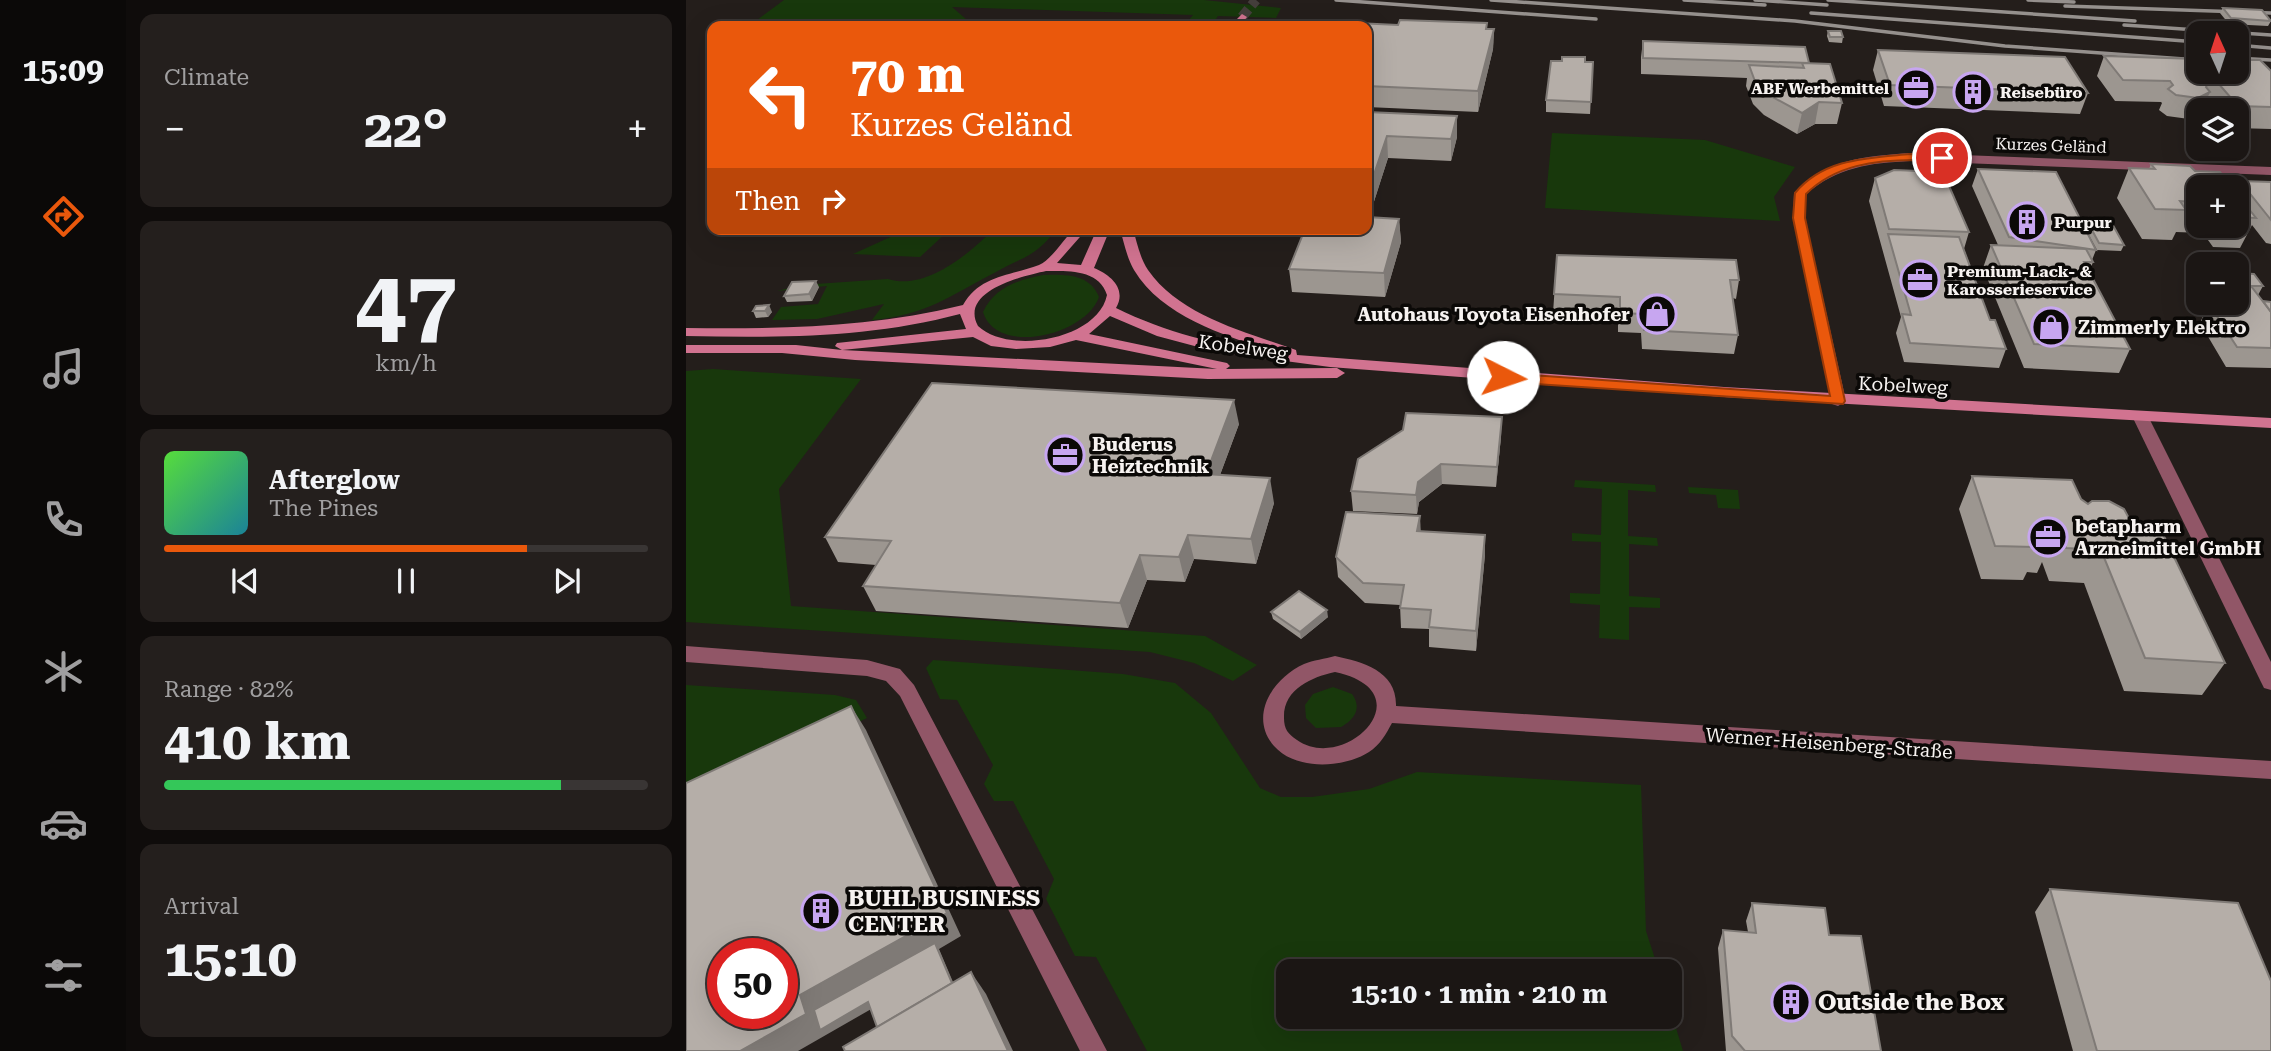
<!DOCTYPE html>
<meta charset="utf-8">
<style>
:root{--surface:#1b1614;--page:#241f1d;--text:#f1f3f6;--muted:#a09fa0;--line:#393534;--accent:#ea580c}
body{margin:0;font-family:"Roboto Serif",serif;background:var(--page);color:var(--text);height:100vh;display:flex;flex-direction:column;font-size:26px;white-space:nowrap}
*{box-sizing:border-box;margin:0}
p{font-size:23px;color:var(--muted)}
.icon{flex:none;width:38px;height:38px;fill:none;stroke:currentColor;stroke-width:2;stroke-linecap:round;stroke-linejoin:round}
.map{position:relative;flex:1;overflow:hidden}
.drawer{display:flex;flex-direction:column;gap:14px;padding:14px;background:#0f0c0b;width:560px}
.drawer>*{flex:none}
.banner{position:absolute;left:21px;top:21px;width:665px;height:214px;border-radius:14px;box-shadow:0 7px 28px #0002,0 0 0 2px var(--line);background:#ea580c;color:#fff;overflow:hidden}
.needle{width:46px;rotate:357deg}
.buttons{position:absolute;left:1500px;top:21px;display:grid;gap:14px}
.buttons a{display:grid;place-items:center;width:63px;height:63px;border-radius:14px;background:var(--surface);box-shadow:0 7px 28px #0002,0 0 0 2px var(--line);font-size:35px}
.speed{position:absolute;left:21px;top:938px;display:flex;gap:14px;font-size:35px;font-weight:700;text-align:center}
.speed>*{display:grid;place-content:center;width:91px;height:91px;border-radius:50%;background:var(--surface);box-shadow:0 7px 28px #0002,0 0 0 2px var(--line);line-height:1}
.speed .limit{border:10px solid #d22;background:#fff;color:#111}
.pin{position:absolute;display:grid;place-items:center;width:60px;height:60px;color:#fff;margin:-30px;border:4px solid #fff;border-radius:50%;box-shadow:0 2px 7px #0007}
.me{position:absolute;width:77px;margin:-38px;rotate:94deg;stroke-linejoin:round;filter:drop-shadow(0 0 5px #0008)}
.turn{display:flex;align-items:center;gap:24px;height:147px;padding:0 28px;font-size:32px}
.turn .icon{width:91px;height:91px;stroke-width:2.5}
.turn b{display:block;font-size:49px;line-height:60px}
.then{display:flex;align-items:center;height:66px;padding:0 28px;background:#0003;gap:14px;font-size:26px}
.big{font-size:52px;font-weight:700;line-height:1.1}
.drawer .card{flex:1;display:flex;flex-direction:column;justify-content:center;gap:10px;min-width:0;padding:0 24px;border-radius:14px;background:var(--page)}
.drawer .dial{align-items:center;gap:0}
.dial b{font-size:91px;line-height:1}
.song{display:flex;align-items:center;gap:21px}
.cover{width:84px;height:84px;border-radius:10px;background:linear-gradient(135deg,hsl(110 70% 55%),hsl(190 70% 35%))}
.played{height:7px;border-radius:4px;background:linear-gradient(90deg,var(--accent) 75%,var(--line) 75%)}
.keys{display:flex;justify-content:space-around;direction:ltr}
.heat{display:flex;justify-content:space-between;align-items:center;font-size:38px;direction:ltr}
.charge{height:10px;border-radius:5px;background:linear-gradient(90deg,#34c759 82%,var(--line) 0)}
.trip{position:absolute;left:590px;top:959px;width:406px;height:70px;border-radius:14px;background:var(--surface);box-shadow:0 7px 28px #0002,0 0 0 2px var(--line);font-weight:700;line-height:70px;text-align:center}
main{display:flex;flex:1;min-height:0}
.menu{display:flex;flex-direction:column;width:126px;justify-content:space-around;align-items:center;background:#0b0908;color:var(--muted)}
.menu .icon{width:49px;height:49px}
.menu .selected{color:var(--accent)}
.menu b{font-size:32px;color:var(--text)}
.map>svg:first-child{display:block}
.green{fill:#18380c}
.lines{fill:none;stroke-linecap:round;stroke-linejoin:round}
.secondary-tunnel{stroke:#443e3b;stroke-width:10;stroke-dasharray:10 5;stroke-linecap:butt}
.minor{fill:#915667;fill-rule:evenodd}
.secondary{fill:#d17390;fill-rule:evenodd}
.rail{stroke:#95908d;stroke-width:3.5}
.wall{fill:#9c9690}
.shaded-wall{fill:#7f7a76}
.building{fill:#b5aea8;stroke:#7f7a76;stroke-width:2;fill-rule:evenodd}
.route{fill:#ea580c;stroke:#983908;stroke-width:2}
.labels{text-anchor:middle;stroke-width:7;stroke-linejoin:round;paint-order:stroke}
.far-poi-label{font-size:16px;font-weight:bold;fill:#f7f3f1;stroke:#0b0907;text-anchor:start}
.far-street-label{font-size:16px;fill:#f7f3f1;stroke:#0b0907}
.poi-label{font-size:19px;font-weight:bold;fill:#f7f3f1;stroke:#0b0907;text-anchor:start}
.street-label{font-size:19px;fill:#f7f3f1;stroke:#0b0907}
.near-poi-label{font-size:23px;font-weight:bold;fill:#f7f3f1;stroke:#0b0907;text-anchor:start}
</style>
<main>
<nav class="menu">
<b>15:09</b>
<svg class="icon selected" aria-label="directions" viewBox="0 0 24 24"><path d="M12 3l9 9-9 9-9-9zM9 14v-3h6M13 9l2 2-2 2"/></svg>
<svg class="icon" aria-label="music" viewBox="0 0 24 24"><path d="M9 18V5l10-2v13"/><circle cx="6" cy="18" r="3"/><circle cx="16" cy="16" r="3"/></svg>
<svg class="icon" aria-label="phone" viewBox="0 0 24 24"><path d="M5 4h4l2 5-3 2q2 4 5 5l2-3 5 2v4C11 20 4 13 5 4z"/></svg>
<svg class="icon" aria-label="climate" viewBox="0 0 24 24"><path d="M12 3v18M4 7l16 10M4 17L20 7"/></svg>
<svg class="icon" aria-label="car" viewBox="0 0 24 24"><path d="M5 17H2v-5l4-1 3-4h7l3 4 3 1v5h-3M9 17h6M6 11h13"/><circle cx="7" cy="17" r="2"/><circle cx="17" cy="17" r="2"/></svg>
<svg class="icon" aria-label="filters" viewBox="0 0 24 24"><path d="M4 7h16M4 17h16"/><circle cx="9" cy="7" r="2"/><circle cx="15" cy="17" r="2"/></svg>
</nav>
<section class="drawer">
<div class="card"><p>Climate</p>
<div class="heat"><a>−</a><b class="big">22°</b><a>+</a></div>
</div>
<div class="card dial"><b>47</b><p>km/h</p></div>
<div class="card">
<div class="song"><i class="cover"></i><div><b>Afterglow</b><p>The Pines</p></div></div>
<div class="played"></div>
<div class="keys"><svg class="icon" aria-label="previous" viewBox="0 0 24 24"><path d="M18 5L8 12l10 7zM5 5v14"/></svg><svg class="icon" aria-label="pause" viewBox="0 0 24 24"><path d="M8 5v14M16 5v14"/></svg><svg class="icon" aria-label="next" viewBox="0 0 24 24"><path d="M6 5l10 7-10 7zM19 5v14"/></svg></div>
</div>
<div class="card"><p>Range · 82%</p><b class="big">410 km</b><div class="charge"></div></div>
<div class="card"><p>Arrival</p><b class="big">15:10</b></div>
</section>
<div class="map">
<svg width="1585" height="1051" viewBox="0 0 1585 1051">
<rect width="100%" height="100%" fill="#241e1b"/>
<!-- green -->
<g class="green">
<path d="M98,0h420l77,8 -5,10 -58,-2 -7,10h-27l9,-11 -241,-8 22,19h-225z"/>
<path d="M866,133l153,7 90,27 -21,30 6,24 -235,-13z"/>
<path d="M308,229h63c-23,29 -31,26 -61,43 -47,24 -69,43 -124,48l12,-16 -67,15 -45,1 9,-13 37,-3 9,-18 -50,5 24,-6 87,-6c37,12 81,-25 106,-50z"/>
<path d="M220,230l40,3 -26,24 -67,-3z"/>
<path d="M357,275c23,-1 47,-1 56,22 -13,38 -102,60 -116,15 12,-25 35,-32 60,-37z"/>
<path d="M27,369l148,10 -82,110 12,117 414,30 52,29 -24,16 -39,-18 -44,-11 -464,-30v-251z"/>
<path d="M889,480l80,5 1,7 -28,-2v46l29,2 1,8 -29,-2v52l31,2v10l-31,-1v33l-30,-2 1,-33 -30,-2v-10l30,1 1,-52 -29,-1v-8l29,2 1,-46 -28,-2z"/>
<path d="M1002,487l50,3 2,19 -22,-1 -2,-13 -27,-2z"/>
<path d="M247,660l190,14 52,9 36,30 49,75 21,9h31l57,-8 48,-17 224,13 5,146 13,40h-371v46h382v-9l13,43h-536l-51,-94 -21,-1 -29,-57 8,-20 -41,-78h-19l-10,-17 9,-19 -36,-65 -17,-1 -14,-31z"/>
<path d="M0,685l149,10 21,5 11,18 -181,86z"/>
<path d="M647,687l19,7c10,14 3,25 -11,33l-25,1 -10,-10 -1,-13 8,-11z"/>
</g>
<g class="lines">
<!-- secondary-tunnel -->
<path class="secondary-tunnel" d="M556,17l14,-17"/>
<!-- minor -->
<g class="minor">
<path d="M1224,153l361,14v8l-361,-14c-40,2 -72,6 -104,33l-1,24 41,183 -8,5 -6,-2 -39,-186 1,-25c29,-34 74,-37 116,-40z"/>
<path d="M1454,411l8,5 123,246v28l-7,-2 -3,-6 -129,-266z"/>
<path d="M0,646l181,14 33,9 14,16 193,366h-27l-180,-355 -14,-15 -19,-5 -181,-14z"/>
<path d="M649,656c28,6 62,15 61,50l875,55v18l-879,-56c-6,11 -12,22 -23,29 -25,16 -73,19 -95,-6 -26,-30 -1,-68 30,-82 9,-4 21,-5 31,-8zM649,672c92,20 10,102 -38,68 -9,-6 -13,-11 -13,-22 -1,-29 28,-41 51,-46z"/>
</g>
<!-- secondary -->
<g class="secondary">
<path d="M556,14l5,3 -7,9h-10z"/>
<path d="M388,229h13l-30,34 24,2 16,-36h13l-16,39c17,7 33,21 22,40 51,25 104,38 160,45 -50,-18 -113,-35 -142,-83 -7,-12 -10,-27 -14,-41h13c4,14 7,29 15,41 32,46 98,62 148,80l1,5 427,32 547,31v10l-547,-31 -394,-30 -113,-15 -60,-16 -47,-20 -21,18 138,29 3,3 -4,3 111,-1 8,5 -8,5 -129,1 -353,-19 -73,-7h-96v-8h110l46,5 -7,-4 2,-3 129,-14 -6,-15c-90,24 -181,24 -274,22v-8c94,1 185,0 277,-23 17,-30 47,-29 76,-40 12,-5 25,-26 35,-36zM360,271c22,0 53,-2 61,24 -9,45 -99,60 -129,31 -19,-35 45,-50 68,-55zM287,337l18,9 25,3 34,-2 26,-7 141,29 -375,-19z"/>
</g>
<!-- rail -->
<g class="rail">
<path d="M650,0l260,19"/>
<path d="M805,0l304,21 210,25 193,14"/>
<path d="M998,0l81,5"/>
<path d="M1069,0l72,5"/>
<path d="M1142,0l307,21"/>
<path d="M1342,0l46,2"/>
<path d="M1379,6l206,7"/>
<path d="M1125,13l387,29"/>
<path d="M1438,25l147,10"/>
<path d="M1550,45l35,3"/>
<path d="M1550,58l35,2"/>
</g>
</g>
<!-- wall -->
<g class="wall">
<path d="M1537,8l48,13 -3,5 -39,-2 -9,-11z"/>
<path d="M681,26l127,3 -1,20 -15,63 -111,-5z"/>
<path d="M1142,31l15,6 -1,6 -13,-1 -2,-6z"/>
<path d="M957,41l166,22 33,40 -5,21h-22l-18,10 -33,-19 -11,-11 -7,-18 1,-8 -106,-4v-17z"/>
<path d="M1192,50l210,43 -8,21 -196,-8 -11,-36z"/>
<path d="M1418,56l167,15v58l-35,-1v-18h-22l-6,-6h-4l-2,6h-4l-9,9 -22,-3 -8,-6 3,-7 -1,-1 -46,-1 -18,-25z"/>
<path d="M899,62h8l-3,52 -44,-2v-12z"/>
<path d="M681,112l90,25 -6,24 -63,-3 -19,59 30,2 2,23 -16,55 -93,-5 -3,-23 78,-40z"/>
<path d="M1465,164l47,23v39h38v-37l4,-8 31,1v62l-5,-1 -14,-18 -12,23 -27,-1 -10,-14 -27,-1 -4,8 -30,-1 -25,-41 12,-30 20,1z"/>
<path d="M1292,169l118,81 -4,10 1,2 -4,11 41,76 -11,24 -95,-5 -41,-100 8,-23h7l-26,-59z"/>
<path d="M1189,178l94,54 -5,17 26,71 16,29 -7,19 -95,-6 -8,-29 5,-16 -32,-116z"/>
<path d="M1400,219l38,26 -3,6 -24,-1 -13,-24z"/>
<path d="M871,255l182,25 -3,19 -3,-1 5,37 -4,19 -92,-5 -1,-16 -23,-1v-16l-65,-3z"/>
<path d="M1550,273l27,13 -5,9 5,6 8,1v66l-45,-1 -26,-44 4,-9 -8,-12 2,-5v6h38z"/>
<path d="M1512,283v14l-4,-7z"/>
<path d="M133,287l-7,14 -25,1 -3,-6z"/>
<path d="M70,306l16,6 -4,5 -12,1 -3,-7z"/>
<path d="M553,424l-19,51 54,28 -18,61 -62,-5 -9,23 -38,-2 -19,48 -252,-17 -13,-25 13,-21 -38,-3 -13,-25z"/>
<path d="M815,436l-5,51 -54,-3 -23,18 -2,12 -64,-3 -2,-20z"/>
<path d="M1286,476l109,23 7,5 41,22 96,137 -23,32 -78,-4 -40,-108 -35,-2 -7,-19 -5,11 -10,-1 -4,8 -42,-1 -22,-70z"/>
<path d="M734,516v15l65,4v19l-9,97 -47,-4v-18l-28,-1 -1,-23 -35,-2 -27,-26 -2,-20z"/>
<path d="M585,612l57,5 -27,22 -28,-20z"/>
<path d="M1364,889l221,162h-198l-38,-139z"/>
<path d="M1066,903l77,32 52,116h-155l-8,-103 5,-18 25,2 -2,-11z"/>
</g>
<!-- shaded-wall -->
<g class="shaded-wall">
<path d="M808,29l-1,20 -15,63v-21z"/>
<path d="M1524,92l-8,18h-4v4l-9,5 9,-21z"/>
<path d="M1133,102l-4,22 -18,10 5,-21z"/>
<path d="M771,116v21l-6,24v-22z"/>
<path d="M701,136l1,22 -21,65v-28z"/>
<path d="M713,219l2,23 -16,55 -1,-24z"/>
<path d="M130,281l3,6 -7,14 -3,-7z"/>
<path d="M83,305l3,7 -4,5 -3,-6z"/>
<path d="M548,400l5,24 -28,75 -5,-25z"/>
<path d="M816,417l-1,19 -5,51 1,-20z"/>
<path d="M755,464l1,20 -23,18 -2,12 -1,-19 2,-13z"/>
<path d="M584,478l4,25 -18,61 -5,-25z"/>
<path d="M734,516l1,19 -4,-4z"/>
<path d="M502,535l6,24 -9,23 -6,-25z"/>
<path d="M799,535v19l-9,97v-20z"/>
<path d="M454,555l7,25 -19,48 -8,-25z"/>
<path d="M641,610l1,7 -27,22 -1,-7z"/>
<path d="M165,706l15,24 95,206 -22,13 25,59 -96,-6 5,6 -75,43h-58l60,-56z"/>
<path d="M285,972l15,22 27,57h-5z"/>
</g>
<!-- building -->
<g class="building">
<path d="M1537,8l39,2 9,11 -40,-3z"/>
<path d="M714,20l87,3 -1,6h8l-16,62 -111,-5v-60h-56l3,-5 84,4z"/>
<path d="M1142,31h13l2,6h-13z"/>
<path d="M957,41l162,6 4,16 -166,-5z"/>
<path d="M1192,50l187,7 23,36 -198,-8z"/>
<path d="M1418,56l94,3v13h38v-12h24l11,11v36l-33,-1 -20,-23h-10l-2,4 4,5 -12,6 -22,-3 -8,-6 5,-4 -3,-4 -47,-1z"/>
<path d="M876,57h23v5h8l-2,40 -45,-2 5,-39h11z"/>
<path d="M1116,63l28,1 12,39 -23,-1 -17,11 -35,-19 -11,-10 -7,-19 55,3z"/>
<path d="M681,112l90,4 -6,23 -64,-3 -20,59z"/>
<path d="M1465,164l39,2 5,5 25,1 12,15h-34v15l-18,-1 6,9 -31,-1 -26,-41 26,1z"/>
<path d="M1292,169l78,3 40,78 -87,-13z"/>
<path d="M1208,170l49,2 26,60 -80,-3 -14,-51z"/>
<path d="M1554,181l31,1v38z"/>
<path d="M1550,193l20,25 -20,-1z"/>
<path d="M681,217l32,2 -15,54 -95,-4 16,-40h62z"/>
<path d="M1400,219l24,1 14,25 -25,-2z"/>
<path d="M1202,234l71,3 31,83h5l11,29 -96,-6 -8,-29 9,1z"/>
<path d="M1305,245l95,4 7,13h-9l46,87 -96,-5z"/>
<path d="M871,255l179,5 3,20h-9l8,55 -94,-5 -1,-16 -23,-1v-16l-66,-3z"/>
<path d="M1550,273l18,1 9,12h-12l20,26v36l-34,-1 -28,-43h10l-1,-1h18z"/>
<path d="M130,281l-7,13 -25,2 8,-14z"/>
<path d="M1577,301l8,1v10z"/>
<path d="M83,305l-4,6h-12l3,-5z"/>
<path d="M246,383l302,17 -28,74 64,4 -19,61 -63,-4 -9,22 -39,-2 -20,48 -257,-17 28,-45 -66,-4z"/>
<path d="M720,413l96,4 -5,50 -56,-3 -23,18 -2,13 -65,-4 7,-32 45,-29z"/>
<path d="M1286,476l100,4 9,19 7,5 4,-3h17l15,8 7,13 -3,3 5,3 28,2 64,133 -80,-5 -44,-108 -35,-2 -9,-23h-10l6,15 -17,-1 3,8 -44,-1z"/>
<path d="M660,512l74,4 -3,15 68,4 -9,96 -47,-4 2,-17 -31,-2 4,-23 -41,-2 -27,-26z"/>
<path d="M613,591l28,19 -27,22 -29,-20z"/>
<path d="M165,706l96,207 -147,82 6,19 -66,37h-54v-268zM37,954h59v59h-59z"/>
<path d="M1364,889l188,14 33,78v70h-174z"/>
<path d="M1066,903l73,5 4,27 32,1 20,115h-136l-13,-15 -9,-106 33,3z"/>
<path d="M249,943l17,40 -75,44 -9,-25 -48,28 -6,-20z"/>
<path d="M285,972l37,79h-163l-2,-4z"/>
</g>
<!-- route -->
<path class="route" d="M1224,154l32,1 5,3c-8,6 -22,3 -32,2 -40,0 -80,5 -109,34l-1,24 40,183 -2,3 -340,-22 -6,-5 6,-4 327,23 -37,-178 2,-25c29,-35 73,-35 115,-39z"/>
<!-- icons -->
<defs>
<g id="office-ring" transform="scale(2.0125)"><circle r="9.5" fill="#0b0907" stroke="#c7a6f0" stroke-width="1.5"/><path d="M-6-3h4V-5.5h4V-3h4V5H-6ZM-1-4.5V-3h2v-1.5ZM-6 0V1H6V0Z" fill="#c7a6f0"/></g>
<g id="building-ring" transform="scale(2.0125)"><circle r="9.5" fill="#0b0907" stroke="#c7a6f0" stroke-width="1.5"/><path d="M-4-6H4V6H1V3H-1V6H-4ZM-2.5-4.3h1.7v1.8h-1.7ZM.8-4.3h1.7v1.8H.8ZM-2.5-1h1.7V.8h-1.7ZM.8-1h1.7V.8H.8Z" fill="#c7a6f0"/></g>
<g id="shop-ring" transform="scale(2.0125)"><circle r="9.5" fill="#0b0907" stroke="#c7a6f0" stroke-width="1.5"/><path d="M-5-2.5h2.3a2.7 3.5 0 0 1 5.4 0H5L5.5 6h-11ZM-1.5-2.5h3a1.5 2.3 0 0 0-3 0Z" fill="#c7a6f0"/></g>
</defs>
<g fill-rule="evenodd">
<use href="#office-ring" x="1230" y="88"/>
<use href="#building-ring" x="1287" y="92"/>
<use href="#building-ring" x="1341" y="222"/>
<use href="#office-ring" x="1234" y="280"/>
<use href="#shop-ring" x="971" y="314"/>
<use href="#shop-ring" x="1365" y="327"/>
<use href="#office-ring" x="379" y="455"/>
<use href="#office-ring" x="1362" y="537"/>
<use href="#building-ring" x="135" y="911"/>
<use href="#building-ring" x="1105" y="1002"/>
</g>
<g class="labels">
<!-- far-poi labels -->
<g class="far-poi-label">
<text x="1203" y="94" text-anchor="end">ABF Werbemittel</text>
<text x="1314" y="98">Reisebüro</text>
<text x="1368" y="228">Purpur</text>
<text x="1261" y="277">Premium-Lack- &amp;<tspan x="1261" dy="18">Karosserieservice</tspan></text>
</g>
<!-- far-street labels -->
<g class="far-street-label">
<text transform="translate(1365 145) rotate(2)" y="6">Kurzes Geländ</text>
</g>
<!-- poi labels -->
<g class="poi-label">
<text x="944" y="321" text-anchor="end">Autohaus Toyota Eisenhofer</text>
<text x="1392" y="334">Zimmerly Elektro</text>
<text x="406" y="451">Buderus<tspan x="406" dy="22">Heiztechnik</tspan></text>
<text x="1389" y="533">betapharm<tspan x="1389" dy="22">Arzneimittel GmbH</tspan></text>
</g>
<!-- street labels -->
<g class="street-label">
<text transform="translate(557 347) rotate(8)" y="7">Kobelweg</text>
<text transform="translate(1217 385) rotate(3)" y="7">Kobelweg</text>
<text transform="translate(1143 743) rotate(4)" y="7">Werner-Heisenberg-Straße</text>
</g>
<!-- near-poi labels -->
<g class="near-poi-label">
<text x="162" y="906">BUHL BUSINESS<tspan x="162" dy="26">CENTER</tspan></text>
<text x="1132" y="1010">Outside the Box</text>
</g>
</g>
</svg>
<div class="buttons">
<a><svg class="needle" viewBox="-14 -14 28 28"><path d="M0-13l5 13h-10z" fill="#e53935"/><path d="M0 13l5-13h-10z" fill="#a09fa0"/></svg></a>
<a><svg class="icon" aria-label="layers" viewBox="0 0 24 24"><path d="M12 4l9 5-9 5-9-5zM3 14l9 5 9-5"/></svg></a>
<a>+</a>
<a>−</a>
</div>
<div class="speed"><div class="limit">50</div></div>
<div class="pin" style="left:1256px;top:158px;background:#d93025"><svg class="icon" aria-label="arrive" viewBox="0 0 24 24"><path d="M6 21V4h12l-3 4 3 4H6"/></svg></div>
<svg class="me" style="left:817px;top:377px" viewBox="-20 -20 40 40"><circle r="19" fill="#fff"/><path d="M0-13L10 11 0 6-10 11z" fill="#ea580c"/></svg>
<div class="trip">15:10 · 1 min · 210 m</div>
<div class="banner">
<div class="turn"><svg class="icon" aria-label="left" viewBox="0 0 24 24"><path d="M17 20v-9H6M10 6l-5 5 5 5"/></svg><div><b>70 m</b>Kurzes Geländ</div></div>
<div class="then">Then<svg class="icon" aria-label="right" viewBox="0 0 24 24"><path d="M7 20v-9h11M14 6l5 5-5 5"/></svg></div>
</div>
</div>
</main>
